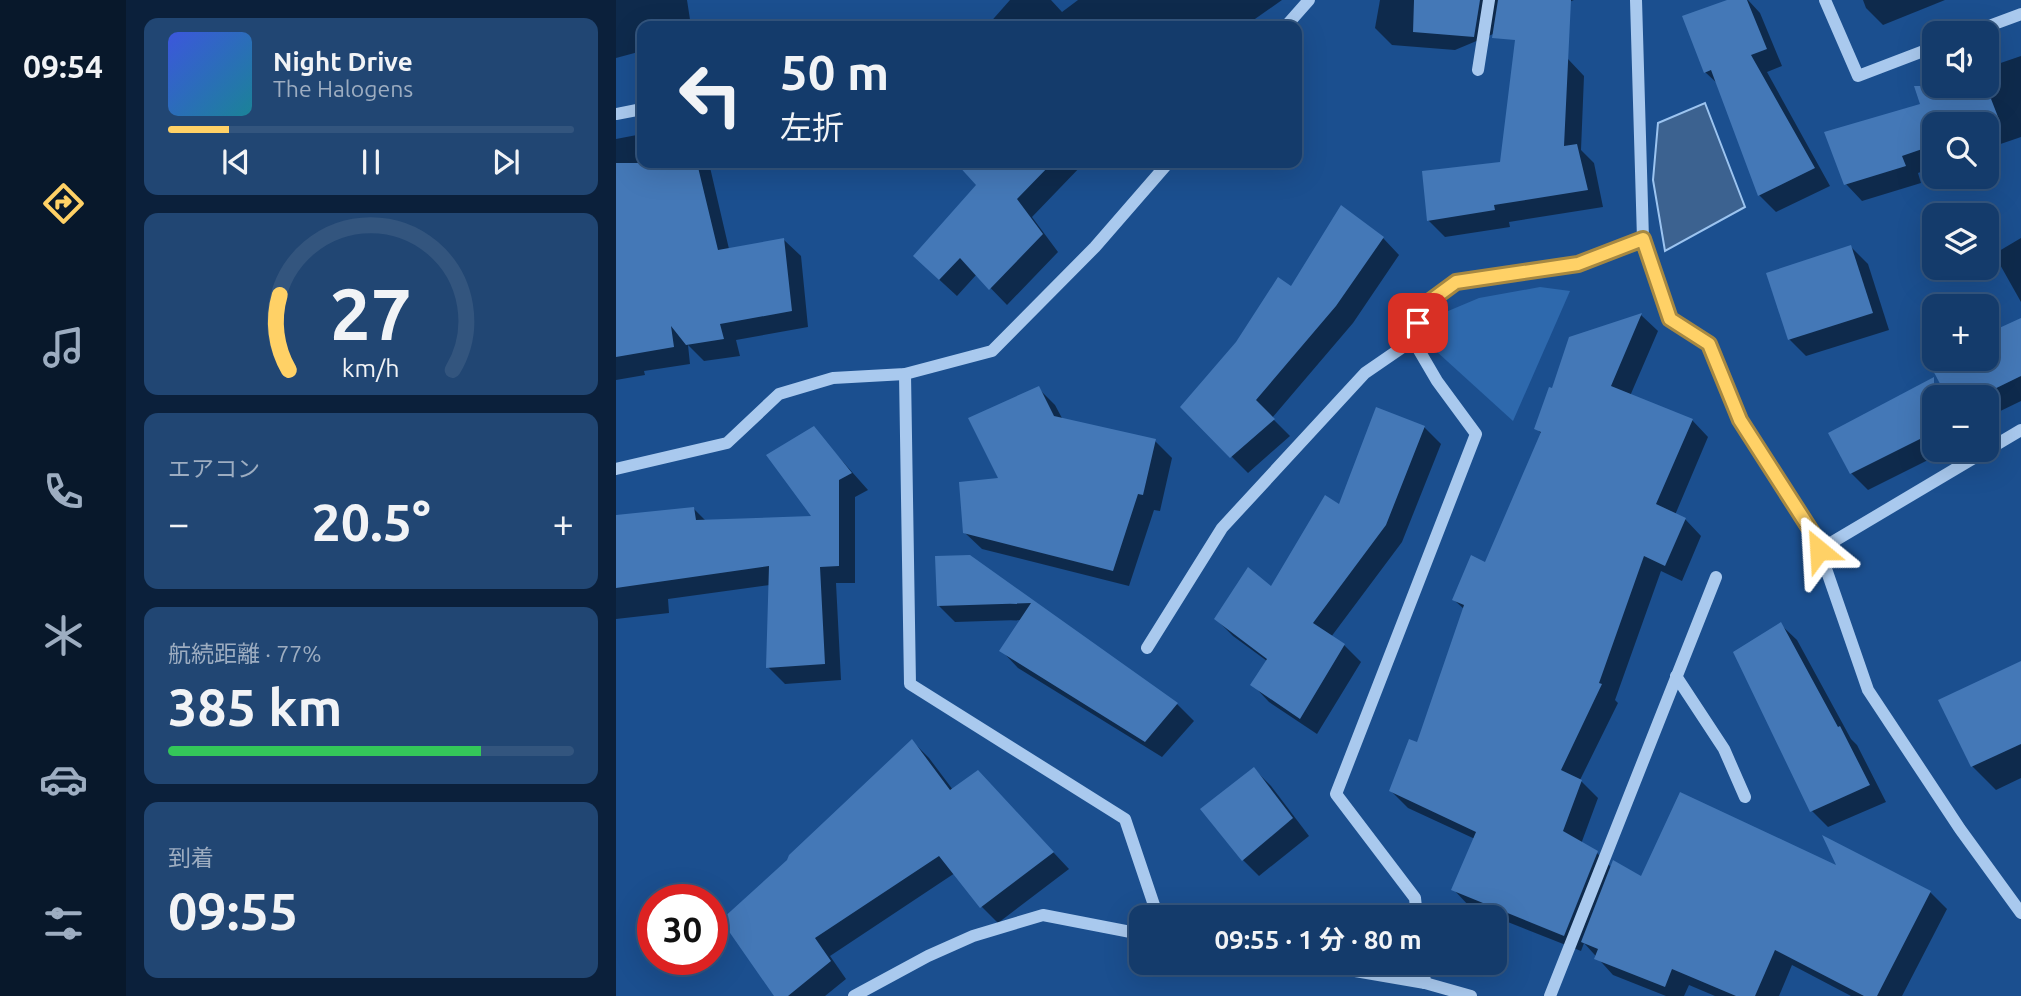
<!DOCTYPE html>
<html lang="ja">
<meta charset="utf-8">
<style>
:root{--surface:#143b6b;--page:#214673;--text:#f1f3f6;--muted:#9dadc1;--line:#33557e;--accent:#ffd166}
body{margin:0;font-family:Ubuntu,"Noto Sans JP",sans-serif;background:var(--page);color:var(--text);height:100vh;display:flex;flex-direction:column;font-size:26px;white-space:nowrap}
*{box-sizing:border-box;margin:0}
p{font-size:23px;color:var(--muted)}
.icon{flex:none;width:38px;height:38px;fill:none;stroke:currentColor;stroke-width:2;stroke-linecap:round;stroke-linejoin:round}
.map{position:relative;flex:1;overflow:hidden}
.panel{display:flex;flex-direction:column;gap:18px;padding:18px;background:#0b203b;width:490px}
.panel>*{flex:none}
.banner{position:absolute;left:21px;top:21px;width:665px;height:147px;border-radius:14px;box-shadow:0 7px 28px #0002,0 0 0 2px var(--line);background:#143b6b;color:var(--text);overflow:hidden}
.fabs{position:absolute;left:1306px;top:21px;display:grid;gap:14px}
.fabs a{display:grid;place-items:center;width:77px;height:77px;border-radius:14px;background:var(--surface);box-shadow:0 7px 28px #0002,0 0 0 2px var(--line);font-size:35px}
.speed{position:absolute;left:21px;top:884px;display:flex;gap:14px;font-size:35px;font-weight:700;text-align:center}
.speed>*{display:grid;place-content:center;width:91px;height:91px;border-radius:50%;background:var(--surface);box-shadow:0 7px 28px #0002,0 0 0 2px var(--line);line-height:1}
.speed .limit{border:10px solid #d22;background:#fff;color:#111}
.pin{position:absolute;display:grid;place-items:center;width:60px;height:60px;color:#fff;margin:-30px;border-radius:14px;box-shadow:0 4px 10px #0006}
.me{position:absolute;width:77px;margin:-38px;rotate:333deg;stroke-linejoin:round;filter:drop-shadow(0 0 5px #0008)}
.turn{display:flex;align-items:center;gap:24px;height:147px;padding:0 28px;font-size:32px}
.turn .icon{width:91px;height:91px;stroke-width:2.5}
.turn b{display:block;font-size:49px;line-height:60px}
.big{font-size:52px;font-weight:700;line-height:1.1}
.panel .card{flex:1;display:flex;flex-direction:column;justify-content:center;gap:10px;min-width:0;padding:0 24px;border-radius:14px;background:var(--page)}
.panel .dial{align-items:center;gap:0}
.dial svg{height:182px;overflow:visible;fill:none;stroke:var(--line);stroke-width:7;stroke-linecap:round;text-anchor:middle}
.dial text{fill:var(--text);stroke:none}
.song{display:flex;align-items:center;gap:21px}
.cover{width:84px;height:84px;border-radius:10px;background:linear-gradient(135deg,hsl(230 70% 55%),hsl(190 70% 35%))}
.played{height:7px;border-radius:4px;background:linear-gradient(90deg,var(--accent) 15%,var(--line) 15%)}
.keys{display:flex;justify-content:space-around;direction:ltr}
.heat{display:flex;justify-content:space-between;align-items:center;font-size:38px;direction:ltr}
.charge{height:10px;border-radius:5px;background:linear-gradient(90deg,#34c759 77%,var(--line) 0)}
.trip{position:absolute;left:513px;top:905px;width:378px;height:70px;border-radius:14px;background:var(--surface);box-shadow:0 7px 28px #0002,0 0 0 2px var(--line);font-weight:700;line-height:70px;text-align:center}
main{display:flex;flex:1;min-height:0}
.dock{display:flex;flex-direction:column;width:126px;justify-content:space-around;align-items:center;background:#08182b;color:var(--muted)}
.dock .icon{width:49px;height:49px}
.dock .current{color:var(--accent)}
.dock b{font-size:32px;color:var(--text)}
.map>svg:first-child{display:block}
.green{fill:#2e69ad}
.water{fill:#3c6290;stroke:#9cc4f0;stroke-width:2}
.shadow{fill:#0007}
.building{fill:#4478b7}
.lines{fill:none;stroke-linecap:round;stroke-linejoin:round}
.minor{stroke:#a9c9ee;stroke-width:12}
.route-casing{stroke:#a68842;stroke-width:18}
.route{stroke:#ffd166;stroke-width:12}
</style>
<main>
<nav class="dock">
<b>09:54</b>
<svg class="icon current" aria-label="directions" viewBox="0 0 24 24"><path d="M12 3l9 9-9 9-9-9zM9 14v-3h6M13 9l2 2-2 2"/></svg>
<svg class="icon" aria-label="music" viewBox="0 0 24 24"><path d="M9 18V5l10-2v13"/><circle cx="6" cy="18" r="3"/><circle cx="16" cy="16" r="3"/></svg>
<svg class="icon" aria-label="phone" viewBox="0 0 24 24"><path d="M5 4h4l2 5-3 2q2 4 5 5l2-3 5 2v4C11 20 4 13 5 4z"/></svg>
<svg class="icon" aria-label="climate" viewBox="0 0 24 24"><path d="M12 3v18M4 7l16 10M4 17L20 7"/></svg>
<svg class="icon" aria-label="car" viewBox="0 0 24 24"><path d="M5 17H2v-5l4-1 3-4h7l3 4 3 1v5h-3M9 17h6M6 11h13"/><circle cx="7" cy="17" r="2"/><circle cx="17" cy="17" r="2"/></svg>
<svg class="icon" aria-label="filters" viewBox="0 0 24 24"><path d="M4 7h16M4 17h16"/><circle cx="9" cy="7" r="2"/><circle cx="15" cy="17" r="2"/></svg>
</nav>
<section class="panel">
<div class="card">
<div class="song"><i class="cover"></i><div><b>Night Drive</b><p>The Halogens</p></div></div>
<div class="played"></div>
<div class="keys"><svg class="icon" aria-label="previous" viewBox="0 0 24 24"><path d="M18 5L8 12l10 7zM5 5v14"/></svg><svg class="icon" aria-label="pause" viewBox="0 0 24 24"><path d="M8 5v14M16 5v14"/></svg><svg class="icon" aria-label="next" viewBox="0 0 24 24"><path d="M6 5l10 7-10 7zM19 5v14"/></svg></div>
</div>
<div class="card dial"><svg viewBox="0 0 100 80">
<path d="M14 69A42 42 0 1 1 86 69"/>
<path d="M14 69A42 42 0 0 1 10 36" stroke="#ffd166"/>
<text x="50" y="56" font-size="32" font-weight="700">27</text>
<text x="50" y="72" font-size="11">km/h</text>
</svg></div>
<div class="card"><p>エアコン</p>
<div class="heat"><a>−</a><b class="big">20.5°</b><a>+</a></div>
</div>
<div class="card"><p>航続距離 · 77%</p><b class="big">385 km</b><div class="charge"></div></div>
<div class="card"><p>到着</p><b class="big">09:55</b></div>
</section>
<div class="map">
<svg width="1405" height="996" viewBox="0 0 1405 996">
<rect width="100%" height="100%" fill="#1b4f8f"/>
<!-- green -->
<path class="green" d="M924,287l30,4 -57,130 -77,-70 5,-37 38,-16z"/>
<!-- water -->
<path class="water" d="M1089,103l40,104 -80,44 -12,-71 5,-57z"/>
<!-- shadow -->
<g class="shadow">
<path d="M0,0h71l4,26h-49v25l-26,7z"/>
<path d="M394,0h41l11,12 16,-12h204l-37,26h-258z"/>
<path d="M764,0h194l-119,50 -63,-5 -17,-17z"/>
<path d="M1116,0h16l12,13 22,53 -15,6 63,114 -54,26 -17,-17 -41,-111 -13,-12z"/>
<path d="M1247,0h82l-62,25 -17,-17z"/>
<path d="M1405,56v81l-35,12v-25h-52v43l-16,6 3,10 -59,18 -16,-17 76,-79 -4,-12 21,-7h47v-18z"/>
<path d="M952,59l16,17 -3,74 13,13 9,44 -94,15 1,5 -65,10 -17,-17 74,-56z"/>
<path d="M26,134v29h67l20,86 55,-9 17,16 7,71 -72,13 4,16 -36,5 -16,-16 2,19 -46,7 1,4 -29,5v-241z"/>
<path d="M342,163h126l-52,54 26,35 -51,53 -30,-31 -20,22 -25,-23 46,-87z"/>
<path d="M767,238l16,17 -46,68 -81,95 18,18 -42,37 -66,-66 55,-64 54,-55z"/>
<path d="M1405,238v64l-27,-48z"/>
<path d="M1235,247l17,17 21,66 -83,26 -17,-17z"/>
<path d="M1025,315l17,16 -28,65 62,24 16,17 -33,78 10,4 16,17 -19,45 -21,-10 -46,129 3,3 -38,77 18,18 -17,46 16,9 15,15 30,11 198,-10 90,23 17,17 -45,87h-51l-59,-31 -13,31h-64l-26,-11 -5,11h-18l-53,-21 -29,-32 -3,8 -111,-44 -16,-17 21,-51 -67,-31 -17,-17 27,-46 46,-136 -10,-9 32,-36 56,-130 -6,-6 17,-38 17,-52z"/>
<path d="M1321,359h84v42l-35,17v-21h-38l-17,-35z"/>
<path d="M422,388l17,17 8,15 92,21 17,17 -12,53 -6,-1 -25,76 -147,-37 -18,-17 36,-53z"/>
<path d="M1318,414v36h14l-80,40 -17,-17z"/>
<path d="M808,427l17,17 -39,98 -71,95 13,8 17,17 -44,72 -48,-32 -16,-17 14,-24 -34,-25 -17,-17 56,-31 68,-81z"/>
<path d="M197,428l55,62 -13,7v86h-19l5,97 -56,4 -17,-17 2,-82 -102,14 1,14 -53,6v-102l78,-8 13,13 107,-4z"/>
<path d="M353,556l208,148 17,17 -32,36 -144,-89 -16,-17 20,-31 -67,2 -17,-17z"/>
<path d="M1164,624l17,16 54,99 6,6 29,57 -58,25 -17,-17z"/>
<path d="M1405,663v115l-25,12 -24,-24z"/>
<path d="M296,741l17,17 24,32 41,-1 75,80 -71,54 -17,-17 -26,-33 -125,83 16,23 -21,17h-49z"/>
<path d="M638,769l17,17 38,50 -50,40 -16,-16z"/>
</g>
<!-- building -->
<g class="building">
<path d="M798,0h66l-6,37 -61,-5z"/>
<path d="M882,0h73l-7,146 13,-2 11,46 -94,15 1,5 -68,11 -5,-50 78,-9 15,-122 -23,-2z"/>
<path d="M1111,0h20l20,49 -16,6 64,113 -57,28 -47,-126 -7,3 -22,-57z"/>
<path d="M1298,86h72l14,36 -14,5v-3h-52v21l-32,11 4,10 -62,19 -20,-53 96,-28z"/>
<path d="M0,163h81l21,87 66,-12 8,73 -72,13 4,15 -38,6 -15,-19 3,21 -58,10z"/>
<path d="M340,163h96l-35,36 26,35 -54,56 -29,-32 -21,22 -26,-24 63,-71z"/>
<path d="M725,205l43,32 -48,69 -80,94 19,19 -45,39 -50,-51 56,-65 42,-65 13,9z"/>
<path d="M1235,245l22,68 -85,27 -22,-67z"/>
<path d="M1026,313l-31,73 82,33 -37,85 30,14 -21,48 -21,-10 -45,127 3,1 -41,86 21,10 -19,51 35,20 -34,85 -113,-46 25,-58 -87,-41 20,-52 8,3 47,-137 -12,-5 19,-45 14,7 56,-130 -7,-3 15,-42 3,1 17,-51z"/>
<path d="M1405,318v58l-43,21h-31l-19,-36 6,-2h52v-25z"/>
<path d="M1318,377v55l-84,42 -22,-41z"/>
<path d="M423,386l15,30 102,23 -13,56 -5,-1 -25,77 -150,-38 -4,-51 39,-4 -30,-60z"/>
<path d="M760,407l49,19 -39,99 -73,98 32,21 -45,75 -50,-34 17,-26 -53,-40 34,-52 23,19 54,-91 14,9z"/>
<path d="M198,426l38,47 -13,7v86l-19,1 5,97 -59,4 3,-102 -153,22v-73l78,-8 2,13 115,-4 -45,-61z"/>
<path d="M354,555l208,148 -33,39 -146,-91 32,-48 -94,3 -2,-50z"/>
<path d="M1165,622l57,105 2,-1 30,59 -60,27 -77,-160z"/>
<path d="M1405,661v83l-50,23 -33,-67z"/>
<path d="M296,739l38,51 28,-20 76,82 -74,56 -41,-52 -124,82 16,23 -43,35h-14l-53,-76 66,-60 2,-5z"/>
<path d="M638,767l39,51 -51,43 -42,-52z"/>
<path d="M1064,792l156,73 -14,-30 109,56 -54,105h-13l-89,-46 -20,46h-19l-64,-27 -7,18 -71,-28 4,-10 -17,-7 32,-82 28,16z"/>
</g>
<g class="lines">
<!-- minor -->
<g class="minor">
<path d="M1020,0l7,239 27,80 39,25 31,76 75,117 53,153 92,139 61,84"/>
<path d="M1209,0l33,76 76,-29"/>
<path d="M670,26l23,-26"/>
<path d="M1354,33l51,-19"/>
<path d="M862,70l11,-70"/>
<path d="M0,114l26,-5"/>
<path d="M289,374l5,310 215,135 33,98"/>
<path d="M0,469l111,-26 52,-49 54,-16 72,-4 87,-23 103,-104 73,-84"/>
<path d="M1203,550l202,-120"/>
<path d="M531,648l75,-120 143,-155 48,-33"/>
<path d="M1060,676l48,73 21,48"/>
<path d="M801,917l-2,-19 -79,-104 140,-360 -39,-53 -24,-41 9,-33 34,-25 122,-19 65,-24"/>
<path d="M687,962l122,21 46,13"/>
<path d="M807,962l2,21"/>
<path d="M238,996l74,-40 45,-20 70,-21 98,19"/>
<path d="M934,996l166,-419"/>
</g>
</g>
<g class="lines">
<!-- route casing -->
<g class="route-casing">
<path id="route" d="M802,323l4,-16 34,-25 122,-18 65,-25 27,80 39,25 31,76 75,117 4,13"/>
</g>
<!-- route -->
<use href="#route" class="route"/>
</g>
</svg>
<div class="fabs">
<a><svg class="icon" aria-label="sound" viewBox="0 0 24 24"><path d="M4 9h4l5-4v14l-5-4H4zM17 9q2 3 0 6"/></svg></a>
<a><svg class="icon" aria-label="search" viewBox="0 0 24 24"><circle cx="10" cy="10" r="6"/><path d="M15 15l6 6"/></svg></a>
<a><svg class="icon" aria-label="layers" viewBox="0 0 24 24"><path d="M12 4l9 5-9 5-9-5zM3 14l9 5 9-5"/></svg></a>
<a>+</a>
<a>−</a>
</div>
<div class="speed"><div class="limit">30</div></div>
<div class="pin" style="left:802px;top:323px;background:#d93025"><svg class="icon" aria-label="arrive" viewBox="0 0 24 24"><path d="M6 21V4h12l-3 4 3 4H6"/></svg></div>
<svg class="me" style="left:1203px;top:550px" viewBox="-20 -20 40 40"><path d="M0-17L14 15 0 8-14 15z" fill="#ffd166" stroke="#fff" stroke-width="4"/></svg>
<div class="trip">09:55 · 1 分 · 80 m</div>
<div class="banner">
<div class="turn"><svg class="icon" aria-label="left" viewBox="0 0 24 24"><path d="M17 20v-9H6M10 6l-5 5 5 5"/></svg><div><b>50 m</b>左折</div></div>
</div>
</div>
</main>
